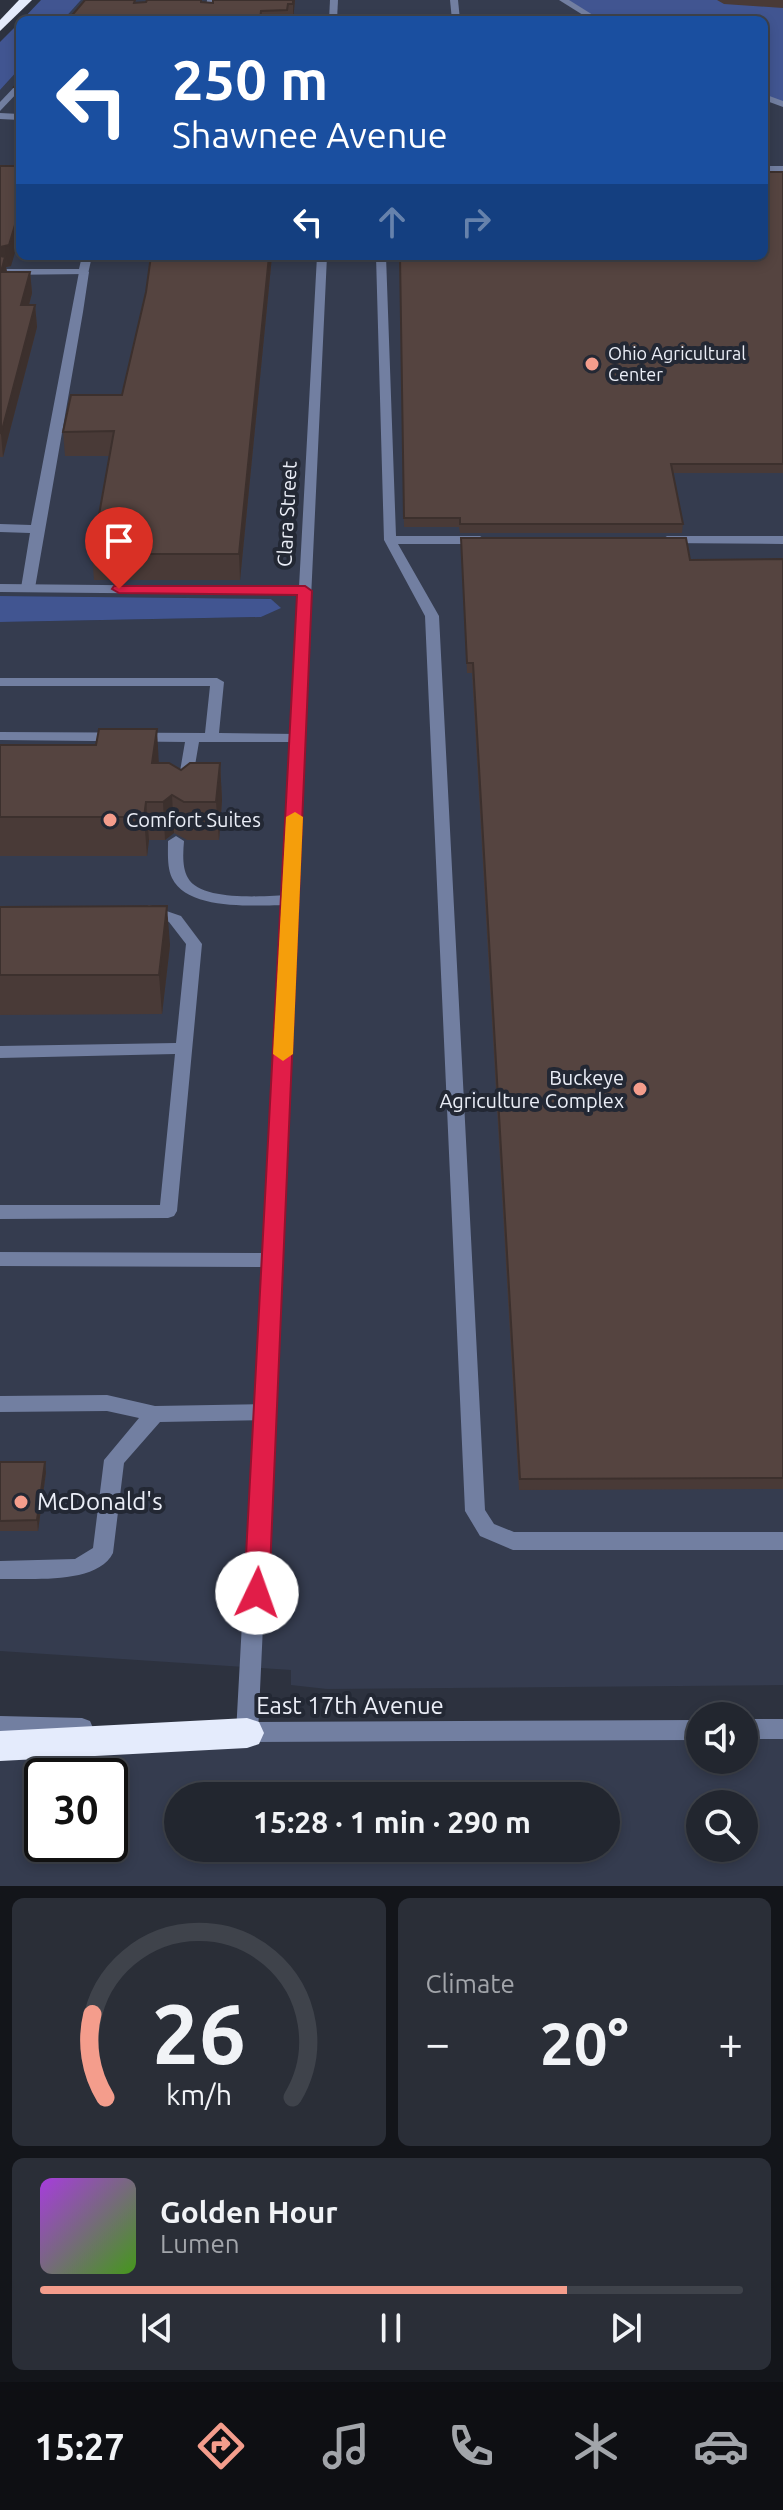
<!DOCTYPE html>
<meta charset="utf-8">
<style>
:root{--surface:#22262f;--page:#2a2e37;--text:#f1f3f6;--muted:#a2a5aa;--line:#3f434b;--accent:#f49d8c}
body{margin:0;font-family:Ubuntu,sans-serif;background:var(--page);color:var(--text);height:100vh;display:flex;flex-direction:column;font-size:30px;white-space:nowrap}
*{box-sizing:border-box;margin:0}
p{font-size:26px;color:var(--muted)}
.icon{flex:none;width:44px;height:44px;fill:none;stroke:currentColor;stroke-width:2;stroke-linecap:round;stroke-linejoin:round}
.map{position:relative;height:1886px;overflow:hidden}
.sheet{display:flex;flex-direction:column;gap:12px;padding:12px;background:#13151a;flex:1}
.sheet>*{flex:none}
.guide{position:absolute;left:16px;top:16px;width:752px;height:244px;border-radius:12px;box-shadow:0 4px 12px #0003,0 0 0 2px var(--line);background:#1a4fa0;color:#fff;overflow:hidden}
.controls{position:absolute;left:686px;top:1702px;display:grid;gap:16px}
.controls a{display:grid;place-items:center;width:72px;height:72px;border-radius:50%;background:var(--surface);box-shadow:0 4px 12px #0003,0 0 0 2px var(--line);font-size:40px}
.speed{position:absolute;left:24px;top:1758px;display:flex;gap:16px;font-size:40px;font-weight:700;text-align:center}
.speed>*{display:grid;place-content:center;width:104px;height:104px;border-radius:50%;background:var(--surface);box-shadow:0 4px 12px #0003,0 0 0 2px var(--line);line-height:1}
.speed .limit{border:4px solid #111;border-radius:12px;background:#fff;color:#111}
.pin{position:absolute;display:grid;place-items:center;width:68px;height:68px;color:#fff;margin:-82px -34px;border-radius:50% 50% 50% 0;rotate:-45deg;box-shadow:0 0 8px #0007}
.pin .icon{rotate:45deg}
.me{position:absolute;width:88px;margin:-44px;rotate:3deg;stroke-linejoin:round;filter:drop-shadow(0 0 6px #0008)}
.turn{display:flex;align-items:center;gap:28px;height:168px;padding:0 24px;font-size:36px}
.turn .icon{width:104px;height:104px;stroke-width:2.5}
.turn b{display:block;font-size:56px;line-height:68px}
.lanes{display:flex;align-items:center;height:76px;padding:0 24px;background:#0003;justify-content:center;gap:40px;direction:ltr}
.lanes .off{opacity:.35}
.big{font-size:60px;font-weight:600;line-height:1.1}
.sheet .tile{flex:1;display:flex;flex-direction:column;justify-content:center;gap:12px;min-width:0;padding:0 28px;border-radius:12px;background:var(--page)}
.sheet .dial{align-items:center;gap:0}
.dial svg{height:208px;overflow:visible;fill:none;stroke:var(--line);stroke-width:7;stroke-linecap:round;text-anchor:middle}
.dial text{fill:var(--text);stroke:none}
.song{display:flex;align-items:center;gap:24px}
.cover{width:96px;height:96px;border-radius:12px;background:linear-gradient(135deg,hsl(280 70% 55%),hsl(100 70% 35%))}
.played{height:8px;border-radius:4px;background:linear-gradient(90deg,var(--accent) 75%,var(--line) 75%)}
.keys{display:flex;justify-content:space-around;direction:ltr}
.heat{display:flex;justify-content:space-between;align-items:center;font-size:44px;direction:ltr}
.sheet .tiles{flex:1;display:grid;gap:12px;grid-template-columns:1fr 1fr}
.tile:last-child{grid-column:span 2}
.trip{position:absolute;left:164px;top:1782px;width:456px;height:80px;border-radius:40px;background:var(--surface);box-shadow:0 4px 12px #0003,0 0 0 2px var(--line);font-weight:600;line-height:80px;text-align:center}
.tab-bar{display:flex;height:128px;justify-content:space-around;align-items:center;background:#0e0f13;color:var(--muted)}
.tab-bar .icon{width:56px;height:56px}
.tab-bar .selected{color:var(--accent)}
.tab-bar b{font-size:36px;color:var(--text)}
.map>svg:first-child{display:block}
.built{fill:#353c4f;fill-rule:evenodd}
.green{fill:#415591}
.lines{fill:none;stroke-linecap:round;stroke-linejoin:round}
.service{fill:#727fa1;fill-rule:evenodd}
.minor{fill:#727fa1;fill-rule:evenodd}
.tertiary{fill:#727fa1;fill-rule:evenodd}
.motorway{fill:#e4ebfc;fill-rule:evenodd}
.wall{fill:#493a37}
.shaded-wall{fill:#3c302d}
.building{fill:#554440;stroke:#3c302d;stroke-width:2}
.route{fill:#e11d48;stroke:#92132f;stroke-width:2}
.slow{fill:#f59e0b}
.poi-dot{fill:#f49d8c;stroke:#232834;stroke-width:3}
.labels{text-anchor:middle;stroke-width:8;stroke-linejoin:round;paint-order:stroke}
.far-poi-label{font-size:18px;fill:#ebeef7;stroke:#232834;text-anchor:start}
.street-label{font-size:20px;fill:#ebeef7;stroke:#232834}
.poi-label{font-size:20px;fill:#ebeef7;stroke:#232834;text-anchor:start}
.near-poi-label{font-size:24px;fill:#ebeef7;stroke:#232834;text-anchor:start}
.near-street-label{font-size:24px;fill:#ebeef7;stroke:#232834}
</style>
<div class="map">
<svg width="783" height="1886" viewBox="0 0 783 1886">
<rect width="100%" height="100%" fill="#2d323f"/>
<!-- built -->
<g class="built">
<path d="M81,0h702v1685l-456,4 -36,-4v-15l-291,-19v-1029l261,-5 19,-9 -9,-9 -271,-3v-506l20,-22v188h744v-236h-701z"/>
<path d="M700,1729v31h44v-31h39v157h-783v-138zM42,1776h68v68h-68zM178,1796h428v52h-428zM700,1804h44v44h-44z"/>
</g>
<!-- green -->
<g class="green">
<path d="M41,0h40l-18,20h-41z"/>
<path d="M563,0h220v104l-19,-7v-77h-167z"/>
<path d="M20,22v46l-20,22v-48z"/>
<path d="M0,596l271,3 10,9 -20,9 -261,5z"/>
</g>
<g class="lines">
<!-- service -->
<g class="service">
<path d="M207,0h8l-3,20h-8z"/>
<path d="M450,0h8l2,20h-8z"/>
<path d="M20,81v9l-20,21v-9z"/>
<path d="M0,113l20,1v6l-20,-1z"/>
<rect x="764" y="166" width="19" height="6"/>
<path d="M376,256h10l10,280h84l6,4 -6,4h-82l41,72 46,894 9,14 20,8h269v18h-270l-33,-14 -15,-25 -40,-895 -41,-76z"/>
<path d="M84,269l5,3 -6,40 -48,276 -7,4 -7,-4 9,-55 -30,-1v-8l31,1 48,-253z"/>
<path d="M667,536h116v8l-120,-1 -2,-3z"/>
<path d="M0,678h217l7,4 -5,51 79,1 7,4 -7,4h-99l-7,41 -7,4 -7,-4 7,-41 -185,-2v-8l205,1 5,-47h-210z"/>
<path d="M176,836l8,5c-1,12 -2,27 4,37 13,24 78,18 102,17l8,5 -8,5c-31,0 -102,7 -118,-27 -5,-11 -4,-25 -4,-37z"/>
<path d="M149,905l32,11 21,28 -25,267 -3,5 -6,2 -168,1v-14h160l15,-151 -175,4v-12l176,-3 10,-99 -17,-22 -26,-9 -2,-3z"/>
<path d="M0,1252l273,1 7,2 2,5 -2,5 -7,2 -273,-1z"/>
<path d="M107,1395l48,11 110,-2 7,3 3,5 -3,5 -7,3 -105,2 -36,41 -11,90c-16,32 -82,25 -113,26v-18l75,-2 18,-11 11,-88 35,-42 -32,-7 -107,1v-16z"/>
</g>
<!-- minor -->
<g class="minor">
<path d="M330,0h8l-1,20h-8z"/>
<path d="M559,0h10l32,20h-10z"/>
<path d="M764,94l19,7v6l-19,-7z"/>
<path d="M82,256h10l-4,18 -88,1v-6h79z"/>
<path d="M317,256h10l-69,1477 -3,7 -8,3 -8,-3 -3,-7 62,-1138 -298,-3v-8l299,3z"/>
</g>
<!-- tertiary -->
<g class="tertiary">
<path d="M0,1716l82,2 8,3 3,7 -3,7 -8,3 -82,-2z"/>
<rect x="744" y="1719" width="39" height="20"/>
<path d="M700,1720v20l-458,2 -8,-3 -3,-7 3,-7 8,-3z"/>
</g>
<!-- motorway -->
<g class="motorway">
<path d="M19,0h13l-32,31v-11z"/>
<path d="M247,1718l12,4 5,11 -5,11 -12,4 -247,13v-30z"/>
</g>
</g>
<!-- wall -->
<g class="wall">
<path d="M213,0h82l-2,20h-225l136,-18 9,1z"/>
<path d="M717,0h66v8l-59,-4z"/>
<path d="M20,80v29l-4,-1 -2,-21z"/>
<path d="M0,166l11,100 -5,1 1,5h23l2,21 -3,12h6l2,22 -34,130h-3z"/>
<path d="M783,172v301h-110l10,51 -1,9h-222l-1,-6h-55l-4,-271z"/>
<path d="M272,256l-32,324h-146l-2,-26 18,-98h-45l-2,-24 59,-37 24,-103z"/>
<path d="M461,538l229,22 93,-1v930l-264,1 -47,-817h-5z"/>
<path d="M0,745l181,25 39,-7 2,37 -3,40h-32l-13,-7 -9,7h-16l-2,16h-147z"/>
<path d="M0,907l170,38 -8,69 -162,1z"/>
<path d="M0,1462l46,10 -8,59h-38z"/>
</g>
<!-- shaded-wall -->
<g class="shaded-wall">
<path d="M293,0h2l-2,20z"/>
<path d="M20,208v28l-9,30 -5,1 2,11 -7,-6 -1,-4v-21z"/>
<path d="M269,256h3l-32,324 -1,-26z"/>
<path d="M30,272l2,21 -9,34 -2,-22z"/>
<path d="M35,305l2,22 -34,130 -2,-23z"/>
<path d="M157,729l2,37 -7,-3z"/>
<path d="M220,763l2,37 -3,40 -3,-38z"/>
<path d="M172,795l2,38 -9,7 -2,-38z"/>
<path d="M146,802l3,38 -2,16 -3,-39z"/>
<path d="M167,906l3,39 -8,69 -3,-39z"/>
<path d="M45,1462l1,10 -8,59 -1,-11z"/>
</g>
<!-- building -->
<g class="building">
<path d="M85,0h50l-1,3 12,-1 1,-2h54v2l12,1v-3h80v4h-5l-1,6 -26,1 -1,9h-192z"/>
<path d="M20,80v8l-6,-1z"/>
<path d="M0,166h20v42l-11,37 -9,2z"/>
<path d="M764,172h19v292h-112l12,60h-223v-6h-56l-4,-262h364z"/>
<path d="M0,256l5,1 -4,15h29l-9,33h14l-34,129z"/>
<path d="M151,256h118l-30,298h-147l22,-123 -51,1 8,-37h51l24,-103z"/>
<path d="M461,538h225l4,22 93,-1v919l-263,1 -47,-816h-6z"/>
<path d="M99,729h58l-5,34h17l12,7 9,-7h30l-4,39h-32l-12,-7 -9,7h-17l-2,15h-144v-72h96z"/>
<path d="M167,906l-8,69h-159v-68z"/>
<path d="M0,1462h45l-8,58 -37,1z"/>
</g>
<!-- route -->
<path class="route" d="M114,586h191l7,5 -43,1002 -4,7 -8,3 -9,-3 -4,-7 53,-998 -178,-2 -7,-4z"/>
<!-- slow -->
<path class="slow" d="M295,812l8,5 -10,237 -10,7 -10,-7 13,-237z"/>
<!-- markers -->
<g class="poi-dot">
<circle cx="592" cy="364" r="8"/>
<circle cx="110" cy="820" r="8"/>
<circle cx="640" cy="1089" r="8"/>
<circle cx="21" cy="1502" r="8"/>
</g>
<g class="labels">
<!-- far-poi labels -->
<g class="far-poi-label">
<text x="608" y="360">Ohio Agricultural<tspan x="608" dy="21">Center</tspan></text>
</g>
<!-- street labels -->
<g class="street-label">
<text transform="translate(287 514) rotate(-87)" y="7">Clara Street</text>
</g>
<!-- poi labels -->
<g class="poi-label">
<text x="126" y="827">Comfort Suites</text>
<text x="624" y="1085" text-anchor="end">Buckeye<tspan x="624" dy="23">Agriculture Complex</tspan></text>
</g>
<!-- near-poi labels -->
<g class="near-poi-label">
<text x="37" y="1510">McDonald's</text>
</g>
<!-- near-street labels -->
<g class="near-street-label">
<text x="350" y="1714">East 17th Avenue</text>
</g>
</g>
</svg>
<div class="controls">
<a><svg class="icon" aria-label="sound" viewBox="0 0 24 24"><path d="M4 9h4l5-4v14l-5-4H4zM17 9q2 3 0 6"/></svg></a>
<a><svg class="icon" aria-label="search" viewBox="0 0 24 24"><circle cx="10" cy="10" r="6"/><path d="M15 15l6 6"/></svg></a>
</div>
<div class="speed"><div class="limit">30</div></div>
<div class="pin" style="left:119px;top:589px;background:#d93025"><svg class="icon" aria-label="arrive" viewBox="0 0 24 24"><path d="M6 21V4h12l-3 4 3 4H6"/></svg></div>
<svg class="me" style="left:257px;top:1593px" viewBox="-20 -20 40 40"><circle r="19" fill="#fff"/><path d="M0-13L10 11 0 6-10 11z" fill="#e11d48"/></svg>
<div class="trip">15:28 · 1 min · 290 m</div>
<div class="guide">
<div class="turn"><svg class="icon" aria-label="left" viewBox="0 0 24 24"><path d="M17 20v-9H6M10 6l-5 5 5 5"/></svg><div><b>250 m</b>Shawnee Avenue</div></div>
<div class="lanes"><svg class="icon" aria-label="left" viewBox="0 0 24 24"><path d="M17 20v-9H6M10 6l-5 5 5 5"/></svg><svg class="icon off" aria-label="ahead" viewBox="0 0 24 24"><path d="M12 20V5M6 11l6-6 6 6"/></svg><svg class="icon off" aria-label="right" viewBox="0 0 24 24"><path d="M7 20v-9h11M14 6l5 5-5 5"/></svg></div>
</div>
</div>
<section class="sheet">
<div class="tiles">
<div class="tile dial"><svg viewBox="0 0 100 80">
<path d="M14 69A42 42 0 1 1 86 69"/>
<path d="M14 69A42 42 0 0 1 9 37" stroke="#f49d8c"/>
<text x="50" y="56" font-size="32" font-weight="700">26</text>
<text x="50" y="72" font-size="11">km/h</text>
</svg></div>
<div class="tile"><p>Climate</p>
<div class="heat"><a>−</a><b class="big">20°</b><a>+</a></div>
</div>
<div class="tile">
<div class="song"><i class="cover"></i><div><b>Golden Hour</b><p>Lumen</p></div></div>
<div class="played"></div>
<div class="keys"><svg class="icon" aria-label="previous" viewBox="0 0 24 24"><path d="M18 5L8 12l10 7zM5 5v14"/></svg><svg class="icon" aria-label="pause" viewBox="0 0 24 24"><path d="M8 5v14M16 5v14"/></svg><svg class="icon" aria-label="next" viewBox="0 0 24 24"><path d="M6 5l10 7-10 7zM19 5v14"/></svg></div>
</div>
</div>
</section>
<nav class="tab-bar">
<b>15:27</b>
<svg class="icon selected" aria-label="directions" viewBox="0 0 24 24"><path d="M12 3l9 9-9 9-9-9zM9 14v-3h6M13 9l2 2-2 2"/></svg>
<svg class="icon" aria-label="music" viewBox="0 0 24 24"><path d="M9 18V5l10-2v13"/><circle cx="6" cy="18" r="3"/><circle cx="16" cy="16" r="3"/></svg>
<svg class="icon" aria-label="phone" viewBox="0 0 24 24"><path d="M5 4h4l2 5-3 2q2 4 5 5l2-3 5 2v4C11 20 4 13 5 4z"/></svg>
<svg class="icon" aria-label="climate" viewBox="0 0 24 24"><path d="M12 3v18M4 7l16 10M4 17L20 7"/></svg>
<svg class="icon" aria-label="car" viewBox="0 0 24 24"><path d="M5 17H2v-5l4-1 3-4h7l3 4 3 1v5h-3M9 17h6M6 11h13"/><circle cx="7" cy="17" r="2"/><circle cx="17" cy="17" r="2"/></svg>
</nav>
